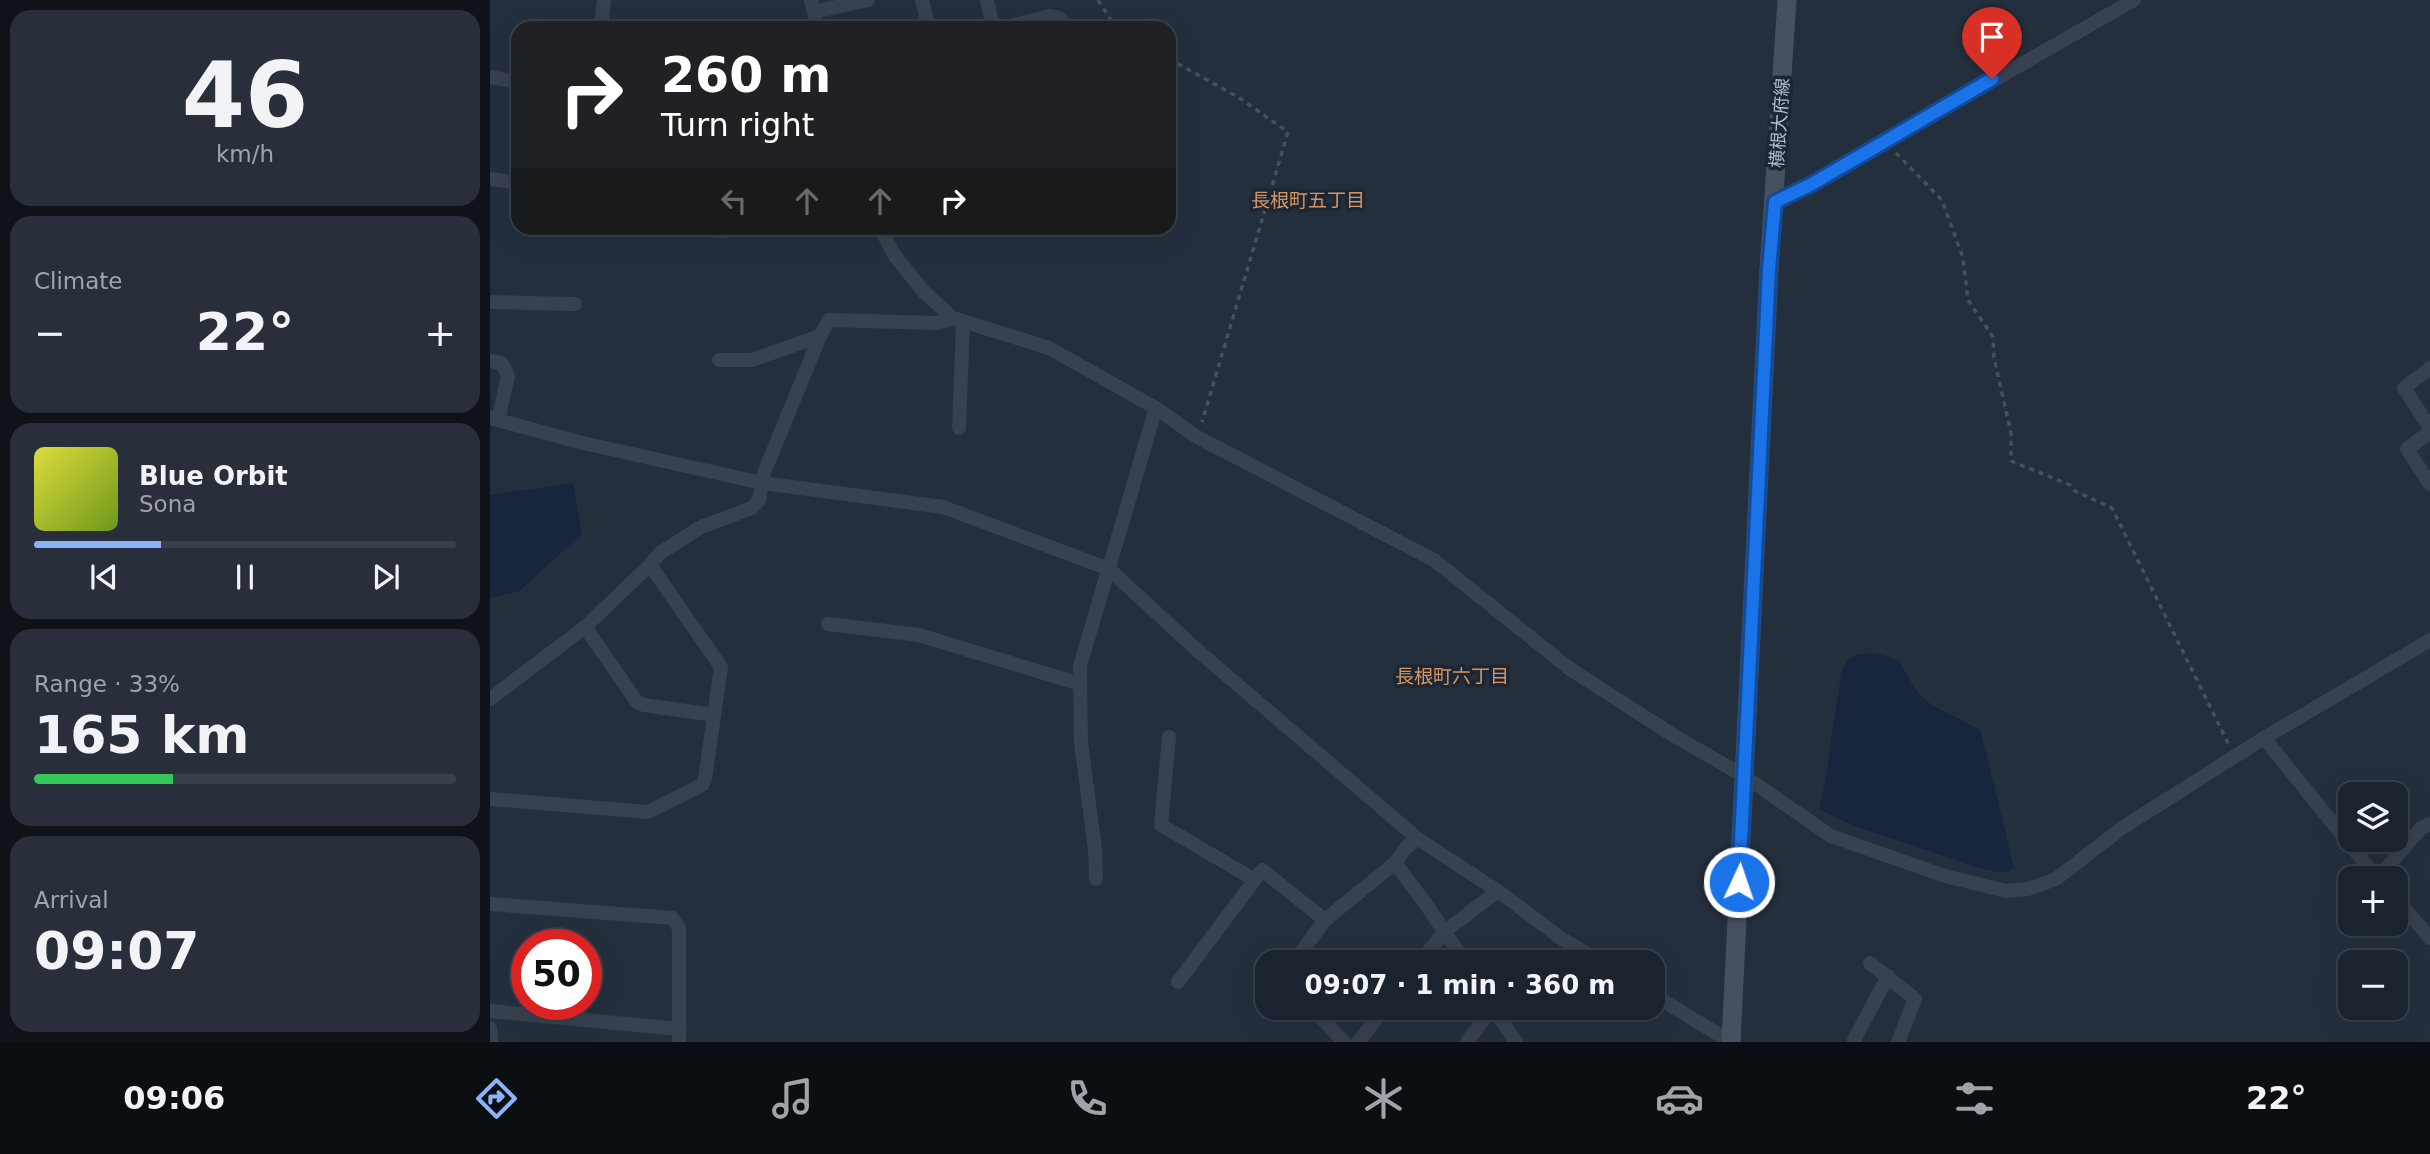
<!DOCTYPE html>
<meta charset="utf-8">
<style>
:root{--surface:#1b232e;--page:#282f3a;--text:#f1f3f6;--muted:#a0a4aa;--line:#39404a;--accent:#8ab4f8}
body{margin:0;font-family:"DejaVu Sans","Noto Sans JP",sans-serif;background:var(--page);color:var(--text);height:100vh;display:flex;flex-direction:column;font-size:26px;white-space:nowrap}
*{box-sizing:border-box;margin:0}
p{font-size:23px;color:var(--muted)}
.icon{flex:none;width:38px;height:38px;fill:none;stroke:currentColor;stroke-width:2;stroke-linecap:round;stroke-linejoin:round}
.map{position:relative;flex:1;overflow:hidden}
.panel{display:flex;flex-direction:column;gap:10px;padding:10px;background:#0f1319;width:490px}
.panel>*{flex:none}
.guide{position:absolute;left:21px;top:21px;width:665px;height:214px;border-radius:21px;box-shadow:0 7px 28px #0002,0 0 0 2px var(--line);background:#202124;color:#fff;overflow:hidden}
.fabs{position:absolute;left:1848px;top:782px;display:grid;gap:14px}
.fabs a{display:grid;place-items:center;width:70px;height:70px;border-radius:14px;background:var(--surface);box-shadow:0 7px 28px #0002,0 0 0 2px var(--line);font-size:35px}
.speed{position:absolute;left:21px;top:929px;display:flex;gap:14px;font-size:35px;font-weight:700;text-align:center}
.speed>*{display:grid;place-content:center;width:91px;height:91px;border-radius:50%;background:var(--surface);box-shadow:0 7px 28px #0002,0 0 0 2px var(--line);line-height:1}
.speed .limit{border:10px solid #d22;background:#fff;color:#111}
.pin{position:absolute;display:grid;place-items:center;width:60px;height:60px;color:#fff;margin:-72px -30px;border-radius:50% 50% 50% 0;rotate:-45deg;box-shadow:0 0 7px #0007}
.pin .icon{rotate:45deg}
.me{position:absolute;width:77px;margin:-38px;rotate:3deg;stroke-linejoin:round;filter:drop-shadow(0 0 5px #0008)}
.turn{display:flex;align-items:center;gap:24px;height:147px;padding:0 35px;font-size:32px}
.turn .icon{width:91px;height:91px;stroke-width:2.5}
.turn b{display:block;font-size:49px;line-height:60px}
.lanes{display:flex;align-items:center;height:66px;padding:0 35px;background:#0003;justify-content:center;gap:35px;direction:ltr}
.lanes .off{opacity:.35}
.big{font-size:52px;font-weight:700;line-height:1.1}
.panel .card{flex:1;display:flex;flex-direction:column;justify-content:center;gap:10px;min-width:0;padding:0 24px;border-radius:21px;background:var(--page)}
.panel .dial{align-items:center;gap:0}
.dial b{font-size:91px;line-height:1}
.song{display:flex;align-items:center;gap:21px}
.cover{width:84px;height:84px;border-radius:10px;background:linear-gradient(135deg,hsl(60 70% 55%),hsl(80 70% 35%))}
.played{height:7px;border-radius:4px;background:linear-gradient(90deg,var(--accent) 30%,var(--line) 30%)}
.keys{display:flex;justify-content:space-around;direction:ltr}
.heat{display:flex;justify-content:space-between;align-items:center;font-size:38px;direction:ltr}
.charge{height:10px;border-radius:5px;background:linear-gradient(90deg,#34c759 33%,var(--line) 0)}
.trip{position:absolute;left:765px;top:950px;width:410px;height:70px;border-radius:21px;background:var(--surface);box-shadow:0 7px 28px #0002,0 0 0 2px var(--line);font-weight:700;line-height:70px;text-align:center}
.tab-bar{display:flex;height:112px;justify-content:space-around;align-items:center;background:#0b0e12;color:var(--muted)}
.tab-bar .icon{width:49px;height:49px}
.tab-bar .active{color:var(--accent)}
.tab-bar b{font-size:32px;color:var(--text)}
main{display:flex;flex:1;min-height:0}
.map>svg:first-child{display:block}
.water{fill:#17263c}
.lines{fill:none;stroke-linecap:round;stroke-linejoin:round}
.path{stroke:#3f5557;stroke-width:3.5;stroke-dasharray:5 5;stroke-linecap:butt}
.lane{stroke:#38414e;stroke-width:7}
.street{stroke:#38414e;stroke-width:14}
.secondary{stroke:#465061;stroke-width:19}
.route-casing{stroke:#114b97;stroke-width:18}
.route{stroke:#1a73e8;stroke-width:12}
.labels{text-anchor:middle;stroke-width:7;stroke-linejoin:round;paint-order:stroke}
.street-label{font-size:18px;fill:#b4bcc9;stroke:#1d2633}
.neighbourhood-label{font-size:19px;fill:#d59563;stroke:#1d2633}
</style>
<main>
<section class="panel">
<div class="card dial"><b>46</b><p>km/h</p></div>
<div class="card"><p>Climate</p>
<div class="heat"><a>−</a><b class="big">22°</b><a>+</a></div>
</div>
<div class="card">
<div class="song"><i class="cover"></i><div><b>Blue Orbit</b><p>Sona</p></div></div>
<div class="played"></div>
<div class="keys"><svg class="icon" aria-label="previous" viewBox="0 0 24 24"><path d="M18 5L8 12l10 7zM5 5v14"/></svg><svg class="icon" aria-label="pause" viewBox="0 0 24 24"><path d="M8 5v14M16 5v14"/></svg><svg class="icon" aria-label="next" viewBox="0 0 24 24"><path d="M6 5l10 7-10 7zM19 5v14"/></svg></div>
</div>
<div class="card"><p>Range · 33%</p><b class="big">165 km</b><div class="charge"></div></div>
<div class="card"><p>Arrival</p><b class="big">09:07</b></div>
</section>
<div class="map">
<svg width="1940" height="1042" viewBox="0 0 1940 1042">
<rect width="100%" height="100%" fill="#242f3e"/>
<!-- water -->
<g class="water">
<path d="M83,483l9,51 -63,57 -29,7v-103z"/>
<path d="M1384,653c34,8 24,9 40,34 11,17 29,24 46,32 7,3 12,8 20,10l34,138 -5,4 -8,2 -26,-6 -123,-42 -33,-16c10,-39 12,-79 20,-119 1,-8 1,-20 6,-26 6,-10 19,-11 29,-11z"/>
</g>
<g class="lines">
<!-- path -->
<g class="path">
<path d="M608,0l18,28"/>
<path d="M679,59l69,38 50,35 -86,290"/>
<path d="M1406,153l46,47 21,58 5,42 25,37 1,21 17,75v28l59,24 5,6 37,17 117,237"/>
</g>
<!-- lane -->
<path class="lane" d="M181,228v2l55,5v-7"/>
<!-- street -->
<g class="street">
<path d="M321,0l7,28"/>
<path d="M432,0l7,28"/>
<path d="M497,0l6,28"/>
<path d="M324,12l54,-12"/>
<path d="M111,28l3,-28"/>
<path d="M513,28l47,-12 9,2 8,10"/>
<path d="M0,77l28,5"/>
<path d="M0,179l28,4"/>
<path d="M1285,203l37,-19 322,-184"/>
<path d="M390,228l15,28 29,36 29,26 96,30 107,60 41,29 237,123 136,109 106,68 68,39 87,60 114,40 61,15 22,-2 28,-10 66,-51 142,-90 166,-98"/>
<path d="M0,302l85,2"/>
<path d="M229,360h33l68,-24"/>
<path d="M0,361l12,2 6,13 -10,44"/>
<path d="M1940,368l-26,20 26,40"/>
<path d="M0,418l93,25 179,40 181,24 166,62 88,81 220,188 81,53 64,48 39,23"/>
<path d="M469,428l4,-106"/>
<path d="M1940,432l-23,17 23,35"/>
<path d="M338,624l91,11 161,49"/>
<path d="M95,627l52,75 7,3 70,10"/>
<path d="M0,699l95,-72 65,-62 10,-12 41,-26 51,-19 7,-8 5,-27 56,-137 9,-16 108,3 16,-5"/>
<path d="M679,737l-8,88 94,55"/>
<path d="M1774,738l113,140"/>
<path d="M0,799l158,13 54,-27 3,-6 16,-112 -71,-102"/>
<path d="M927,838l-12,11 -10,14 30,40 40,59"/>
<path d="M1888,878l43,-50 9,-4"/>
<path d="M606,879l-1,-29 -14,-108 -1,-76 76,-258"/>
<path d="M1906,898l34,40"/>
<path d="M0,904l182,14 7,10v114"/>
<path d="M804,962l31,-42 70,-57"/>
<path d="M930,962l25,-31 53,-40"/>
<path d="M1380,963l45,36 -17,43"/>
<path d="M688,982l84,-112 63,50"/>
<path d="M1162,994l79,48"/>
<path d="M822,1008l32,34"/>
<path d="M1003,1008l23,34"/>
<path d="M0,1011l189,18"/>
<path d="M0,1028l1,14"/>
<path d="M868,1042l27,-34"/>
<path d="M977,1042l25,-34"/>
<path d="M1365,1042l-1,-2 34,-64"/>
</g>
<!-- secondary -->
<path class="secondary" d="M1241,1042l38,-772 18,-270"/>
</g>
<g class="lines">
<!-- route casing -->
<g class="route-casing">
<path id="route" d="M1249,882l30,-612 6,-68 37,-18 180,-105"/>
</g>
<!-- route -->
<use href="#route" class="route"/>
</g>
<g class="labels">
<!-- street labels -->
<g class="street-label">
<text transform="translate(1290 123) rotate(-86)" y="6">横根大府線</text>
</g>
<!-- neighbourhood labels -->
<g class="neighbourhood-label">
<text x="818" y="207">長根町五丁目</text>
<text x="962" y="683">長根町六丁目</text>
</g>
</g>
</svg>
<div class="fabs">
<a><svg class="icon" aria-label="layers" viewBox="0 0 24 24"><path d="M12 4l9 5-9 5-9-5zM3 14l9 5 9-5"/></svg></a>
<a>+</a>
<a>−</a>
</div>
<div class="speed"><div class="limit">50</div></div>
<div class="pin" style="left:1502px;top:79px;background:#d93025"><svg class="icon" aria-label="arrive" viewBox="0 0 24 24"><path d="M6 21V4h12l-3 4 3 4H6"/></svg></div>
<svg class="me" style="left:1249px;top:882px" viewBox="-20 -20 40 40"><circle r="17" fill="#1a73e8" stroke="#fff" stroke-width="3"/><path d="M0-11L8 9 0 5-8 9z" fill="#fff"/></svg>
<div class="trip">09:07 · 1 min · 360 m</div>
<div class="guide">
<div class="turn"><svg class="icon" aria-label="right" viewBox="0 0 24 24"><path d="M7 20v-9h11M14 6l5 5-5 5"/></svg><div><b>260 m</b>Turn right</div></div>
<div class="lanes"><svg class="icon off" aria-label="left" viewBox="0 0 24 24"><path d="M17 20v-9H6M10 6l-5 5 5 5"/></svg><svg class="icon off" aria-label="ahead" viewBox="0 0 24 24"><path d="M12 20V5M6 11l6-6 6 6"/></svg><svg class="icon off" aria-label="ahead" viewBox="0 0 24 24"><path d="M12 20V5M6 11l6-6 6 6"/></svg><svg class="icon" aria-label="right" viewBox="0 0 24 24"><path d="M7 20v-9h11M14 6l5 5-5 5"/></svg></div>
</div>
</div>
</main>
<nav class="tab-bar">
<b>09:06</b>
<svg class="icon active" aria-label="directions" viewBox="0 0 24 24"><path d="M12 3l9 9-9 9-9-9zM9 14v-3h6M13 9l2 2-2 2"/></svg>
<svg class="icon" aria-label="music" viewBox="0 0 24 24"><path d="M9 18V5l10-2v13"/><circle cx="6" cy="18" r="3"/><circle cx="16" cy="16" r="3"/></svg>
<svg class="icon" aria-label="phone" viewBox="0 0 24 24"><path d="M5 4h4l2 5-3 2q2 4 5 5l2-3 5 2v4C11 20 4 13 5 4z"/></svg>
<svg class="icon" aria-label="climate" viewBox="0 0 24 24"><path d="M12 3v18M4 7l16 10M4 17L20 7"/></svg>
<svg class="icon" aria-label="car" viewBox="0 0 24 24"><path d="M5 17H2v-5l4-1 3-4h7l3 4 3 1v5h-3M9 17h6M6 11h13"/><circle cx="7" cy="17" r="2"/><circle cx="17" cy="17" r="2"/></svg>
<svg class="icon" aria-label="filters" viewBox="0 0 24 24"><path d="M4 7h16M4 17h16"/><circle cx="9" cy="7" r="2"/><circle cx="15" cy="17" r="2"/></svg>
<b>22°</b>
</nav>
